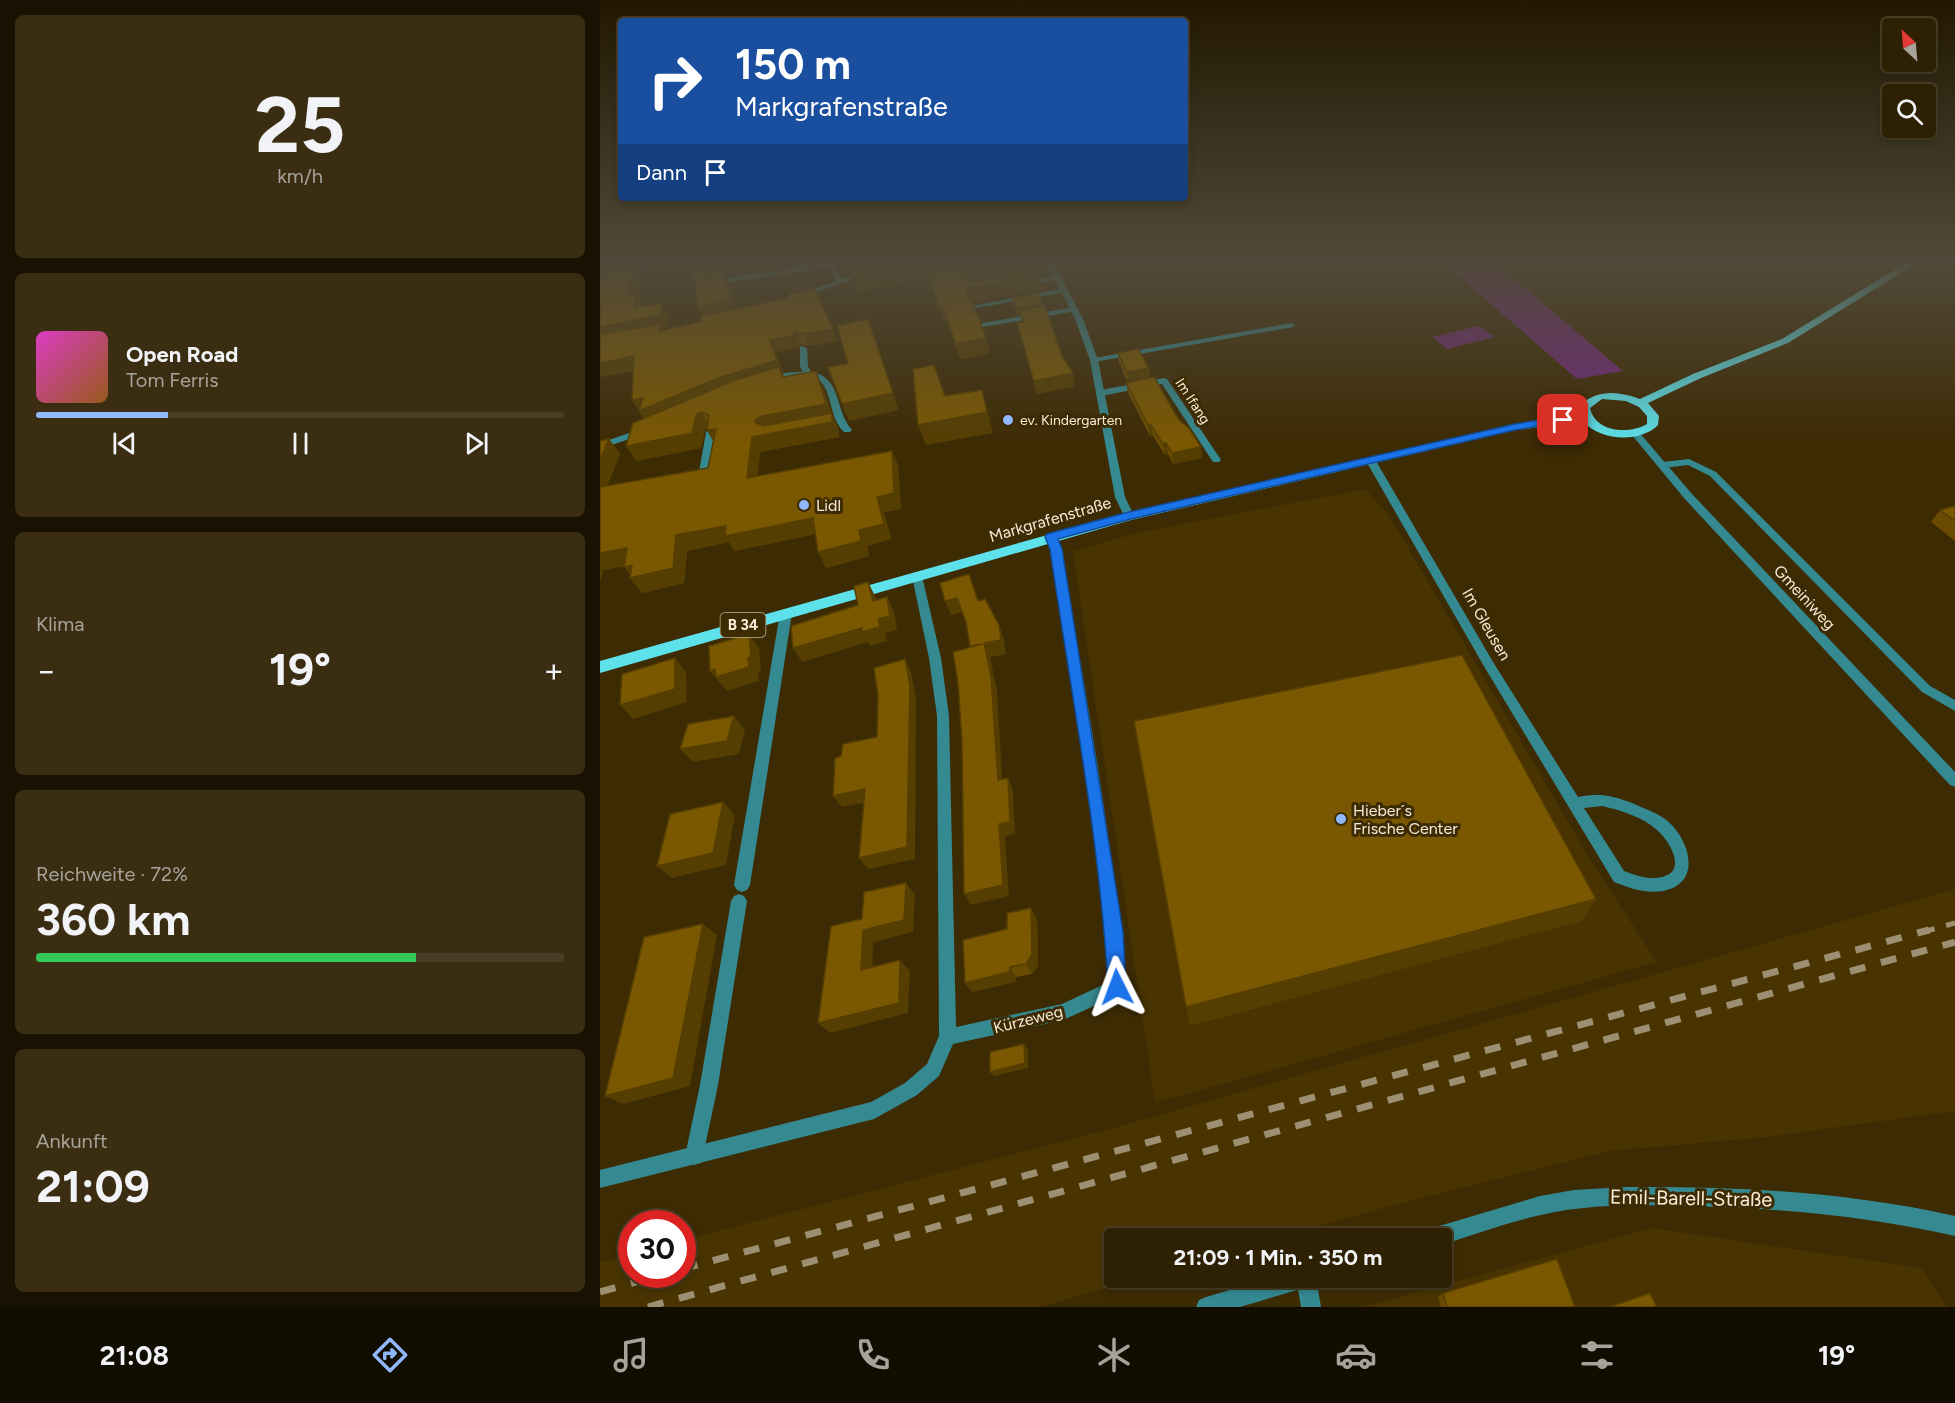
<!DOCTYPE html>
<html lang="de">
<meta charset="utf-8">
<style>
:root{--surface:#2e2003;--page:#3a2d12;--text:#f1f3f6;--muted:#a7a39a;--line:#493e25;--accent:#91b8fd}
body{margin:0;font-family:Figtree,sans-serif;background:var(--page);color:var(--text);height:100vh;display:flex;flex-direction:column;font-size:22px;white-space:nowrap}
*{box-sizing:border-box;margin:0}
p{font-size:20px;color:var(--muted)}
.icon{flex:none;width:33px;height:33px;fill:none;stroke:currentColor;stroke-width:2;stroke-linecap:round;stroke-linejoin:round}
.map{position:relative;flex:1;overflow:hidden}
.panel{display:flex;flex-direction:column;gap:15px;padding:15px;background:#191202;width:600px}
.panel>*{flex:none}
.banner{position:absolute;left:18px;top:18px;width:570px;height:183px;border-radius:6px;box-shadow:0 3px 9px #0003,0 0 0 2px var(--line);background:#1a4fa0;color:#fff;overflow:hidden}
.needle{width:39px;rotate:334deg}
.tools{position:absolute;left:1282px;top:18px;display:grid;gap:12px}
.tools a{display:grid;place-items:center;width:54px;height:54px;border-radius:6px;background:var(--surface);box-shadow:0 3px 9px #0003,0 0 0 2px var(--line);font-size:30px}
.speed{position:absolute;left:18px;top:1210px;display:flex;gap:12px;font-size:30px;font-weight:700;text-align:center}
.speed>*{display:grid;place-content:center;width:78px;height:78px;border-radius:50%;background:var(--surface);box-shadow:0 3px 9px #0003,0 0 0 2px var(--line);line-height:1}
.speed .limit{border:9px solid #d22;background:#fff;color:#111}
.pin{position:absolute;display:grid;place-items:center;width:51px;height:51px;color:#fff;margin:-26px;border-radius:12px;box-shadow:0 3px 9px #0006}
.me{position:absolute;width:66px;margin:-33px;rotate:357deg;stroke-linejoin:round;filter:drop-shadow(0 0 4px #0008)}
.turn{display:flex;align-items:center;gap:21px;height:126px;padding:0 18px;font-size:27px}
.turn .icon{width:78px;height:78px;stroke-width:2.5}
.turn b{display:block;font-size:42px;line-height:51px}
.then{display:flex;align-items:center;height:57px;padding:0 18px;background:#0003;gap:12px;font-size:22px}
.big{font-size:45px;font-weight:700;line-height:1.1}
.panel .tile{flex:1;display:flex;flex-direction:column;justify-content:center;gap:9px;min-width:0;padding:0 21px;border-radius:9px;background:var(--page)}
.panel .dial{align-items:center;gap:0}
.dial b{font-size:78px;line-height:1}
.song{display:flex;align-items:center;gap:18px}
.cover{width:72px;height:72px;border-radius:9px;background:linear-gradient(135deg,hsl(310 70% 55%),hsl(30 70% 35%))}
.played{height:6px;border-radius:3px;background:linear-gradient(90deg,var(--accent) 25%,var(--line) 25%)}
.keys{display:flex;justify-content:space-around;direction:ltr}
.heat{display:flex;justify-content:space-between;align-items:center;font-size:33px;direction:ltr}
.charge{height:9px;border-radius:4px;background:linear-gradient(90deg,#34c759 72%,var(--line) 0)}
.trip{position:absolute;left:504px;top:1228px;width:348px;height:60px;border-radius:6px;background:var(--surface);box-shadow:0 3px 9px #0003,0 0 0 2px var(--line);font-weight:700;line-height:60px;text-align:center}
.menu{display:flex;height:96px;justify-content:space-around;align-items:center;background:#120d01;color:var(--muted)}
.menu .icon{width:42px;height:42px}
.menu .on{color:var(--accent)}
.menu b{font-size:27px;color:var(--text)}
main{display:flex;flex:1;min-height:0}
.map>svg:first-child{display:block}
.built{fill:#483301}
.green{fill:#71287d}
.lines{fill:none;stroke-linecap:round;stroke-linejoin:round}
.service{fill:#358a91;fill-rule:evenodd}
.minor{fill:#358a91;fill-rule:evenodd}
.tertiary{fill:#358a91;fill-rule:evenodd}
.primary{fill:#5de1ea;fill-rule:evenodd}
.rail-far1{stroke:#9d8f72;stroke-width:5;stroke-dasharray:12 12;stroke-linecap:butt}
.rail{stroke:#9d8f72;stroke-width:7;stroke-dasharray:16 16;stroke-linecap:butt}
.wall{fill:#694c01}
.shaded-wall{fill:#553e01}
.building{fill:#7a5801;stroke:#553e01;stroke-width:1.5}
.route{fill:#1a73e8;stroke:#114b97;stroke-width:1.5}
.poi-dot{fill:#91b8fd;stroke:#3d2b04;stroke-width:2}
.labels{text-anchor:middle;stroke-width:6;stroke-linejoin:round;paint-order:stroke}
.far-street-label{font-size:14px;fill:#f7ecd8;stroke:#3d2b04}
.far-poi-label{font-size:14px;fill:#f7ecd8;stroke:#3d2b04;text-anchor:start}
.shield{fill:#3d2b04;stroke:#bfb298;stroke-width:1.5}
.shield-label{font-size:15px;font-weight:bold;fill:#f7ecd8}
.poi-label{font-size:16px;fill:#f7ecd8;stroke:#3d2b04;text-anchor:start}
.street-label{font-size:16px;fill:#f7ecd8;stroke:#3d2b04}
.near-street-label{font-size:20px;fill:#f7ecd8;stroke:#3d2b04}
</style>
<main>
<section class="panel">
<div class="tile dial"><b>25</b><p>km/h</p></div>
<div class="tile">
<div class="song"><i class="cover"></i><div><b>Open Road</b><p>Tom Ferris</p></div></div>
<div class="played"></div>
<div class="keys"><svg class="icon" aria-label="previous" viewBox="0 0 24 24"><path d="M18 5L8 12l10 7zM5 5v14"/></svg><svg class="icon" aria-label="pause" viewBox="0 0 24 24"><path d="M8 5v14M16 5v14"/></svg><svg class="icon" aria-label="next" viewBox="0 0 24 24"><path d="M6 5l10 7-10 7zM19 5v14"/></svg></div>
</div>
<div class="tile"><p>Klima</p>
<div class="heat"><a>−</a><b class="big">19°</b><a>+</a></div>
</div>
<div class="tile"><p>Reichweite · 72%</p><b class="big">360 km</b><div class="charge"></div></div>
<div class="tile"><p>Ankunft</p><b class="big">21:09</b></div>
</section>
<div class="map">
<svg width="1355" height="1307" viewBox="0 0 1355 1307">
<rect width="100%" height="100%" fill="#3d2b04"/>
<!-- built -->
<g class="built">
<path d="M765,489l24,26 202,346 66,101 -502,141 -82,-552 67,-19z"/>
<path d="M1355,889v222l-187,26 -158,14 -227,57 -108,31h-161v39h26l-100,29h-440v-45l31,-8 1,21h50l1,-35 434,-113z"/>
<path d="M1052,1228l270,40 25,39h-585z"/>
</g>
<!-- green -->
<g class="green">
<path d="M842,261h51l130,110 -46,8z"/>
<path d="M879,326l15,11 -47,12 -15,-12z"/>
</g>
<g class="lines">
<!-- service -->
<g class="service">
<path d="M458,275l4,2 -1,2 -35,6 -4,-2z"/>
<path d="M465,288h3v4l-92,16 -4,-2z"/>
<path d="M474,307h3v4l-94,16 -4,-2 4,-2z"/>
<path d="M691,323l4,2 -1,2 -200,35 -4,-2 4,-2z"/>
<path d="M200,346l7,2 1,19 5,7 -1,2h-6l-6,-9z"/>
<path d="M564,378l3,1 54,81 -2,2h-6l-51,-78 -61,12 -4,-3 4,-3z"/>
<path d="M111,429l5,3 -7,42 -10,4h-6v-4l6,-2 7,-40z"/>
<path d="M1089,459l27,13 214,214 25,14v11l-33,-19 -212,-216 -22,-11 -25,3 -5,-3 5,-3z"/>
<path d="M186,609l6,4 -42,272 -3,5 -5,2 -5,-2 -3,-5 46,-272z"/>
<path d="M139,894l5,2 3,5 -29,184 -15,71 -2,7 -7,2 -7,-2 -2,-7 15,-71 31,-184 3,-5z"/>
<path d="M696,1278h20l5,29h-20z"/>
</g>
<!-- minor -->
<g class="minor">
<path d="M54,261h9l-63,31v-5z"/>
<path d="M446,261h7l30,58 15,41 27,137 9,19 -1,2h-8l-10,-21 -25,-137 -15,-41z"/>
<path d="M228,262l7,3 7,14 23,-7 4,2 -67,23h-3v-4l36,-11 -5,-15 -114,17 -4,-2 4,-2z"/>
<path d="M211,371c33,9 22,37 41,59l-2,2h-6c-17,-17 -10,-43 -28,-54l-23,-1 -24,6 -4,-3 19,-7z"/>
<path d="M44,428l3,1v4l-47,16v-6z"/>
<path d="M771,458l5,3 117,201 85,135c22,-4 32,-2 54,6 11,5 23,9 33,16 24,18 39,64 -2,72 -17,3 -34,-3 -49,-9l-129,-214 -119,-207zM1002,806c18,4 41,11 55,24 11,9 30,39 8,46 -14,5 -28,0 -41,-5l-40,-63z"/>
<path d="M451,534l4,1 6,14c25,146 52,291 64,438l-2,6 -60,27 -110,24 -14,32 -22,19 -43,24 -274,69v-18l271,-68 34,-19 22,-19 12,-28 -2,-320 -8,-58 -17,-82 1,-3 4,-1 5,4 19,82 8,58 7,311 106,-23 47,-22c-11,-145 -36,-289 -58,-433l-5,-12z"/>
<path d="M1026,1187c111,-1 221,5 329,29v20c-88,-20 -177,-28 -267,-30 -44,-1 -89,-2 -133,6 -38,7 -76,21 -113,33v-6h-23l3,-7 7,-3 111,-33 34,-6z"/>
<path d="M670,1278h44l-3,7 -7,3 -64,19h-44l3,-7 7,-3z"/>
</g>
<!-- tertiary -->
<path class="tertiary" d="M1035,430l3,1 54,63 263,278v15l-5,-2 -266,-287 -52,-63 -2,-2z"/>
<!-- primary -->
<path class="primary" d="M1309,261h11l-132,82 -87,35 -53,25 11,13 -1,9c-17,18 -58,16 -74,-3l-68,8 -385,90 -531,153v-12l529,-149 387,-88 64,-9v-10c18,-16 39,-14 60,-6l53,-25 89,-35zM1002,399l24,2 13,6 8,9v8c-19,11 -52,8 -57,-16z"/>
<!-- rail-far1 -->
<path class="rail-far1" d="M1323,932l32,-9"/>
<!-- rail -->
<g class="rail">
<path d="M82,1269l1247,-339"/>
<path d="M0,1292l61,-17"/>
<path d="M48,1307l1307,-365"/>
</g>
</g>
<!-- wall -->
<g class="wall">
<path d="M2,261h41l-5,3 5,9 -5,22 6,11 25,10 -1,11 -6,1 2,2 37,-8 2,-6 -5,-9 27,-44 3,12 -2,1 4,8 5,25 103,32 -30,5 -7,-2 -3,4 -22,4 8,25 38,9 9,27 7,15 1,9 -79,15 -3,24 135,-25 6,15 3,43 -17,3 7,27 -24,7 2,10 -43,12 -10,-34 -82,17 -5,-9 -42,9 -3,32 -42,10 -12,-15v-4l-6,-7 1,-1 -22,4 -3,12v-141l9,-2 11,15 -13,32 101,-18 5,-27 -6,-11v-1l-2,1 -4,18 -65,13 8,-43 -12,-18 1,-30 -32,7z"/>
<path d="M245,261h186l3,11 8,18 -71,12 15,36 4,15 -30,6 -13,-38h-3l-14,-43 -73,14z"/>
<path d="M412,298l31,6 19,52 13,30 -38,8 -20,-71 5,-1 -2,-8h-2l-5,-10z"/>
<path d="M518,353l31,15 1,10 29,42 22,27 1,11 -29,6 -5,-10 -3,1 -12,-19h-3l-22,-43 -2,-10h2l-9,-20z"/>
<path d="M1355,506v35l-24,-19 9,-12z"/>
<path d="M437,919l1,46 -6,9 -16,3 -1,5 -43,10 -7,-9 42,-54z"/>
<path d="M843,1293l132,14h-134l-3,-10z"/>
</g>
<!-- shaded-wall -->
<g class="shaded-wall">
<path d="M29,261h14l-5,3 5,9 -5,22 6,11 18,-3 7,13 -1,11 -6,1 5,8 -67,5v-65z"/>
<path d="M122,261h3v2l3,12 -2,1 4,8 5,27 -30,8 -7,-12 15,-29 -9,-6 2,-6z"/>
<path d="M245,261h59l-54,13z"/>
<path d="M432,264l3,12h4l3,14 -72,12 -10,-24z"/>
<path d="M325,265l5,13 -73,14 -5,-13z"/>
<path d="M443,304l1,6h-25l1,4h-2l-1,-6z"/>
<path d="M343,306l4,15h-3l-5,-14z"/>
<path d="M268,319l31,91 -50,11 -7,-17z"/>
<path d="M233,329l5,12 -30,5 -5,-12z"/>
<path d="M195,331l6,13 -3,4 -22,4 7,21h-1l4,9 -139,42 -15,-24 138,-60z"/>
<path d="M386,338l4,15 -30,6 -4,-15z"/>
<path d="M34,356l8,13 -41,8 -1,-2v-12z"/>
<path d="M549,368l1,10 -22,5 -1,-11z"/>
<path d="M216,371l6,15 10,29v-2l6,15 1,9 -79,15 -4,41 -9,-15 5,-41 3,-17z"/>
<path d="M473,373l2,13 -38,8 -3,-13z"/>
<path d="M382,390l11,43 -67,12 -8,-20z"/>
<path d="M101,412l9,15 -5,3 -4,18 -65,13 -10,-15z"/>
<path d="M551,425l2,11h-3l-1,-10z"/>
<path d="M116,429v16l-9,-15z"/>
<path d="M9,439l11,15 -14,33 -6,1v-28z"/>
<path d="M566,443l2,11 -3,1 -2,-11z"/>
<path d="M601,447l1,11 -29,6 -1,-11z"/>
<path d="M292,451l6,15 3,43 -17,3 7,27 -24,7 2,10 -43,12 -8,-16 41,-22 18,-33z"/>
<path d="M213,518l8,15 -87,18 -5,-9 -42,9 -3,32 -42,10 -12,-15 2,-1 -8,-10 52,-32 50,-9z"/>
<path d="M27,548l12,15 -36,7 -3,12v-29z"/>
<path d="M268,582l7,14 5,19 -7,-14z"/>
<path d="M287,597l7,14 3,19 -12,3 2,8 -17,5 -2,-4 -66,20 -9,-14z"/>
<path d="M357,598l5,14 -11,3 -6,-14z"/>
<path d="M399,625l5,14 2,15 -16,3 7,33 6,103 -5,-13 -14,-137z"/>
<path d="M149,634l10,14 2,23 -3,1 1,9 -32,10 -17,-20z"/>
<path d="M75,658l11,14 1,30 -54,17 -13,-14z"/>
<path d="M305,659l6,13 5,26 -1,161 -47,10 -9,-11z"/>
<path d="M134,716l11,14 -6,24 -46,8 -13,-13z"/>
<path d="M408,778l5,13 2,43 -10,2 4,60 -38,9 -7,-11 35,-70z"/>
<path d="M265,789l8,12 -31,6 -9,-11z"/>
<path d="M123,802l12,13 -9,50 -54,13 -15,-12z"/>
<path d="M306,883l9,12 -2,37 -40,10 -1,38 -11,-10 2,-40z"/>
<path d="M996,899l-14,22 -392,105 -4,-19z"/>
<path d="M431,908l6,11 1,46 -6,9 -6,-10z"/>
<path d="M103,924l14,11 -27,151 -67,18 -18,-8z"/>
<path d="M300,960l10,11 -2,42 -78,20 -12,-10z"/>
<path d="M410,967l6,10 -1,5 -43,10 -7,-9z"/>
<path d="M424,1044l4,5v19l-34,8 -4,-4z"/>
</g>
<!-- building -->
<g class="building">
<path d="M2,261h27l-29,15v-3l2,-1z"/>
<path d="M36,261l-9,35 10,-2 -3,14 28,-5 -1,12 -61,12v-48z"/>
<path d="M92,261h30v2l-16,3 -2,6 3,2 17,-2 5,26 -31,9z"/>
<path d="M280,261h151l1,3 -72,14 7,5 70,-12 2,5 -72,12 -1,5 9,16 -2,3 4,2 9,24 -30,6 -13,-38 -4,1 -14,-42 -73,14 -4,-10z"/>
<path d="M215,289l18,40 -30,5 -8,-3 -3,5 -22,4 7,20 -59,18 -79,33 4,-13 -11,2 2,-44 -34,7v-29l60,-10 -1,7 42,-9 -1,-6 90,-18 -1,-4z"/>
<path d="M438,293l5,11 -26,4 -5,-10z"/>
<path d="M445,306l17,50 11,17 -39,8 -17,-58 8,-1 -6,-12z"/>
<path d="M268,319l25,74 -51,11 -14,-37 20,-3 -11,-38z"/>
<path d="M538,349l11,19 -22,4 -9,-19z"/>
<path d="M334,365l11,31 37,-6 5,22 -69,13 -5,-56z"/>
<path d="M179,367l4,10 33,-6 10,33 -64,12 -7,4 1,3 7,3 69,-13v9l-80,15 -5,41 145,-27 2,42 -17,4 7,27 -25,6 2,11 -43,11 -5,-34 -88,18 1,-10 -50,9 -3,33 -43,10 2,-13 -8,2 3,-19 -27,5v-66l108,-19 8,-39 -9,1 2,-15 -8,-3 -5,3 -4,18 -66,13 7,-23 102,-43z"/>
<path d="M554,377l25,43 10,8 12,19 -29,6 -6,-10 -3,1 -12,-19 -2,1 -23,-43z"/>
<path d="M9,439l-9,21v-19z"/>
<path d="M1355,506v15l-15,-11z"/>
<path d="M369,574l9,27 7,-2 14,26 2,15 -17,3 7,33 7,104 10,-2 2,44 -11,2 4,61 -39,9 -2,-153 -4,-58 -5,-31 29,-8 -12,2 -4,-24 -9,-24 -12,3 -5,-18z"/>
<path d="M268,582l5,19 14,-4 3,19 -12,3 2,8 -18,5v-4l-69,20 -2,-22 67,-21 -4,-19z"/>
<path d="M149,634l2,23 -3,1 1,9 -33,10 -1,-8 -5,2 -1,-25z"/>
<path d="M862,655l134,244 -410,108 -52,-286z"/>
<path d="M75,658v31l-55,16 2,-31z"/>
<path d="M305,659l5,26 -3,162 -48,11 6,-69 -32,7 2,-38 6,-2 2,-12 34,-7 1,-41 -4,-28z"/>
<path d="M134,716l-7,25 -47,8 8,-25z"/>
<path d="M123,802l-10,51 -56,13 13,-52z"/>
<path d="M306,883l-2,37 -41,10 -2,40 39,-10 -1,43 -81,20 13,-97 31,-7 2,-27z"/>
<path d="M431,908l1,47 -6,9 -16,3 -1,5 -44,11 -2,-43 44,-11v-16z"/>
<path d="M103,924l-30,154 -68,18 39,-159z"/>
<path d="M424,1044l1,19 -35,9v-20z"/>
<path d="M957,1259l18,48h-128l-4,-14z"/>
<path d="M1050,1293l7,14h-48z"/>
</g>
<!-- sky -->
<linearGradient id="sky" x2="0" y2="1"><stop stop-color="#221802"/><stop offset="0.59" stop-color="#514a3a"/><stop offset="1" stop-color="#514a3a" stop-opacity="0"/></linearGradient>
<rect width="1355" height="444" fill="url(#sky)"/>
<!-- route -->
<path class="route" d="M963,416l3,1v5l-51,8 -384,89 -73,20 4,10 61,383 3,55 -2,6 -7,3 -7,-3 -2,-6c-8,-147 -37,-293 -58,-438l-5,-12 2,-3 82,-22 386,-88z"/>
<!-- markers -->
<g class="poi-dot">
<circle cx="408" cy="420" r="6"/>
<circle cx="204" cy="505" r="6"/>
<circle cx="741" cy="819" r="6"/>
</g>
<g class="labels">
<!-- far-street labels -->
<g class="far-street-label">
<text transform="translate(593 401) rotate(57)" y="5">Im Ifang</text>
</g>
<!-- far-poi labels -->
<g class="far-poi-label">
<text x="420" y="425">ev. Kindergarten</text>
</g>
<!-- shield labels -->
<rect class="shield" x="120.5" y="613" width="45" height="24" rx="4.5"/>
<g class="shield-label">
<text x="143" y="630">B 34</text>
</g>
<!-- poi labels -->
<g class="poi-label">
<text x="216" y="511">Lidl</text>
<text x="753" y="816">Hieber´s<tspan x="753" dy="18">Frische Center</tspan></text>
</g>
<!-- street labels -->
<g class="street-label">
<text transform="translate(450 519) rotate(-16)" y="6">Markgrafenstraße</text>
<text transform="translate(1205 597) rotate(47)" y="6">Gmeiniweg</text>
<text transform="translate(887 624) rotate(60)" y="6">Im Gleusen</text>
<text transform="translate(428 1019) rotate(-14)" y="6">Kürzeweg</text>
</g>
<!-- near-street labels -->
<g class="near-street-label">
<text transform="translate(1091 1198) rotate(1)" y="7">Emil-Barell-Straße</text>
</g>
</g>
</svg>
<div class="tools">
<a><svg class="needle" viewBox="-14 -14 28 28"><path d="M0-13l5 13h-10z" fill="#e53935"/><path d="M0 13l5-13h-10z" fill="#a7a39a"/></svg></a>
<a><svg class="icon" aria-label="search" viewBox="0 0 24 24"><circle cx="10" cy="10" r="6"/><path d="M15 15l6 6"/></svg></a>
</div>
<div class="speed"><div class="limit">30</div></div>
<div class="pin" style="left:963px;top:420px;background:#d93025"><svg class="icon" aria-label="arrive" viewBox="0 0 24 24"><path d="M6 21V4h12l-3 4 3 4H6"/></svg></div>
<svg class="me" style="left:517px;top:987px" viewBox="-20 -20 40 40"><path d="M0-17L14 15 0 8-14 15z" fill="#1a73e8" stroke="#fff" stroke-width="4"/></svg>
<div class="trip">21:09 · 1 Min. · 350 m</div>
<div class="banner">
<div class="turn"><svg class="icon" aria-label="right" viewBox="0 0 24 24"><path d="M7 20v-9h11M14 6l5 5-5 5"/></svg><div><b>150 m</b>Markgrafenstraße</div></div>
<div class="then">Dann<svg class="icon" aria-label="arrive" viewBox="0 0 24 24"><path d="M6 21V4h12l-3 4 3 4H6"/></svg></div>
</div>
</div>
</main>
<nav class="menu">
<b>21:08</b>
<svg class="icon on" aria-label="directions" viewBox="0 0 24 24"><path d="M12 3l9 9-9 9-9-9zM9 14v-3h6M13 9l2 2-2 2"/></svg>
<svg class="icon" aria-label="music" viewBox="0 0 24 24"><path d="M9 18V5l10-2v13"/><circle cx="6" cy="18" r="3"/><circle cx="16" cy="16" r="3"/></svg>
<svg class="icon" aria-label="phone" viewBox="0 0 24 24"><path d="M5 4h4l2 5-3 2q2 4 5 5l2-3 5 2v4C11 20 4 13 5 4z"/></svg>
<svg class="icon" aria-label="climate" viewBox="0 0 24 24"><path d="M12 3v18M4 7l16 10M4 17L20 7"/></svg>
<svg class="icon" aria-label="car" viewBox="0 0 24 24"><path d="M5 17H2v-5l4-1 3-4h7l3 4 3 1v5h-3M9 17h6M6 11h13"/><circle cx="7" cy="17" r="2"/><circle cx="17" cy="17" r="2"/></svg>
<svg class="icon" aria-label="filters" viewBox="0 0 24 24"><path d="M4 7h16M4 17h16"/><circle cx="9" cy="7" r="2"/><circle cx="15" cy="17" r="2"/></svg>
<b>19°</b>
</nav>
